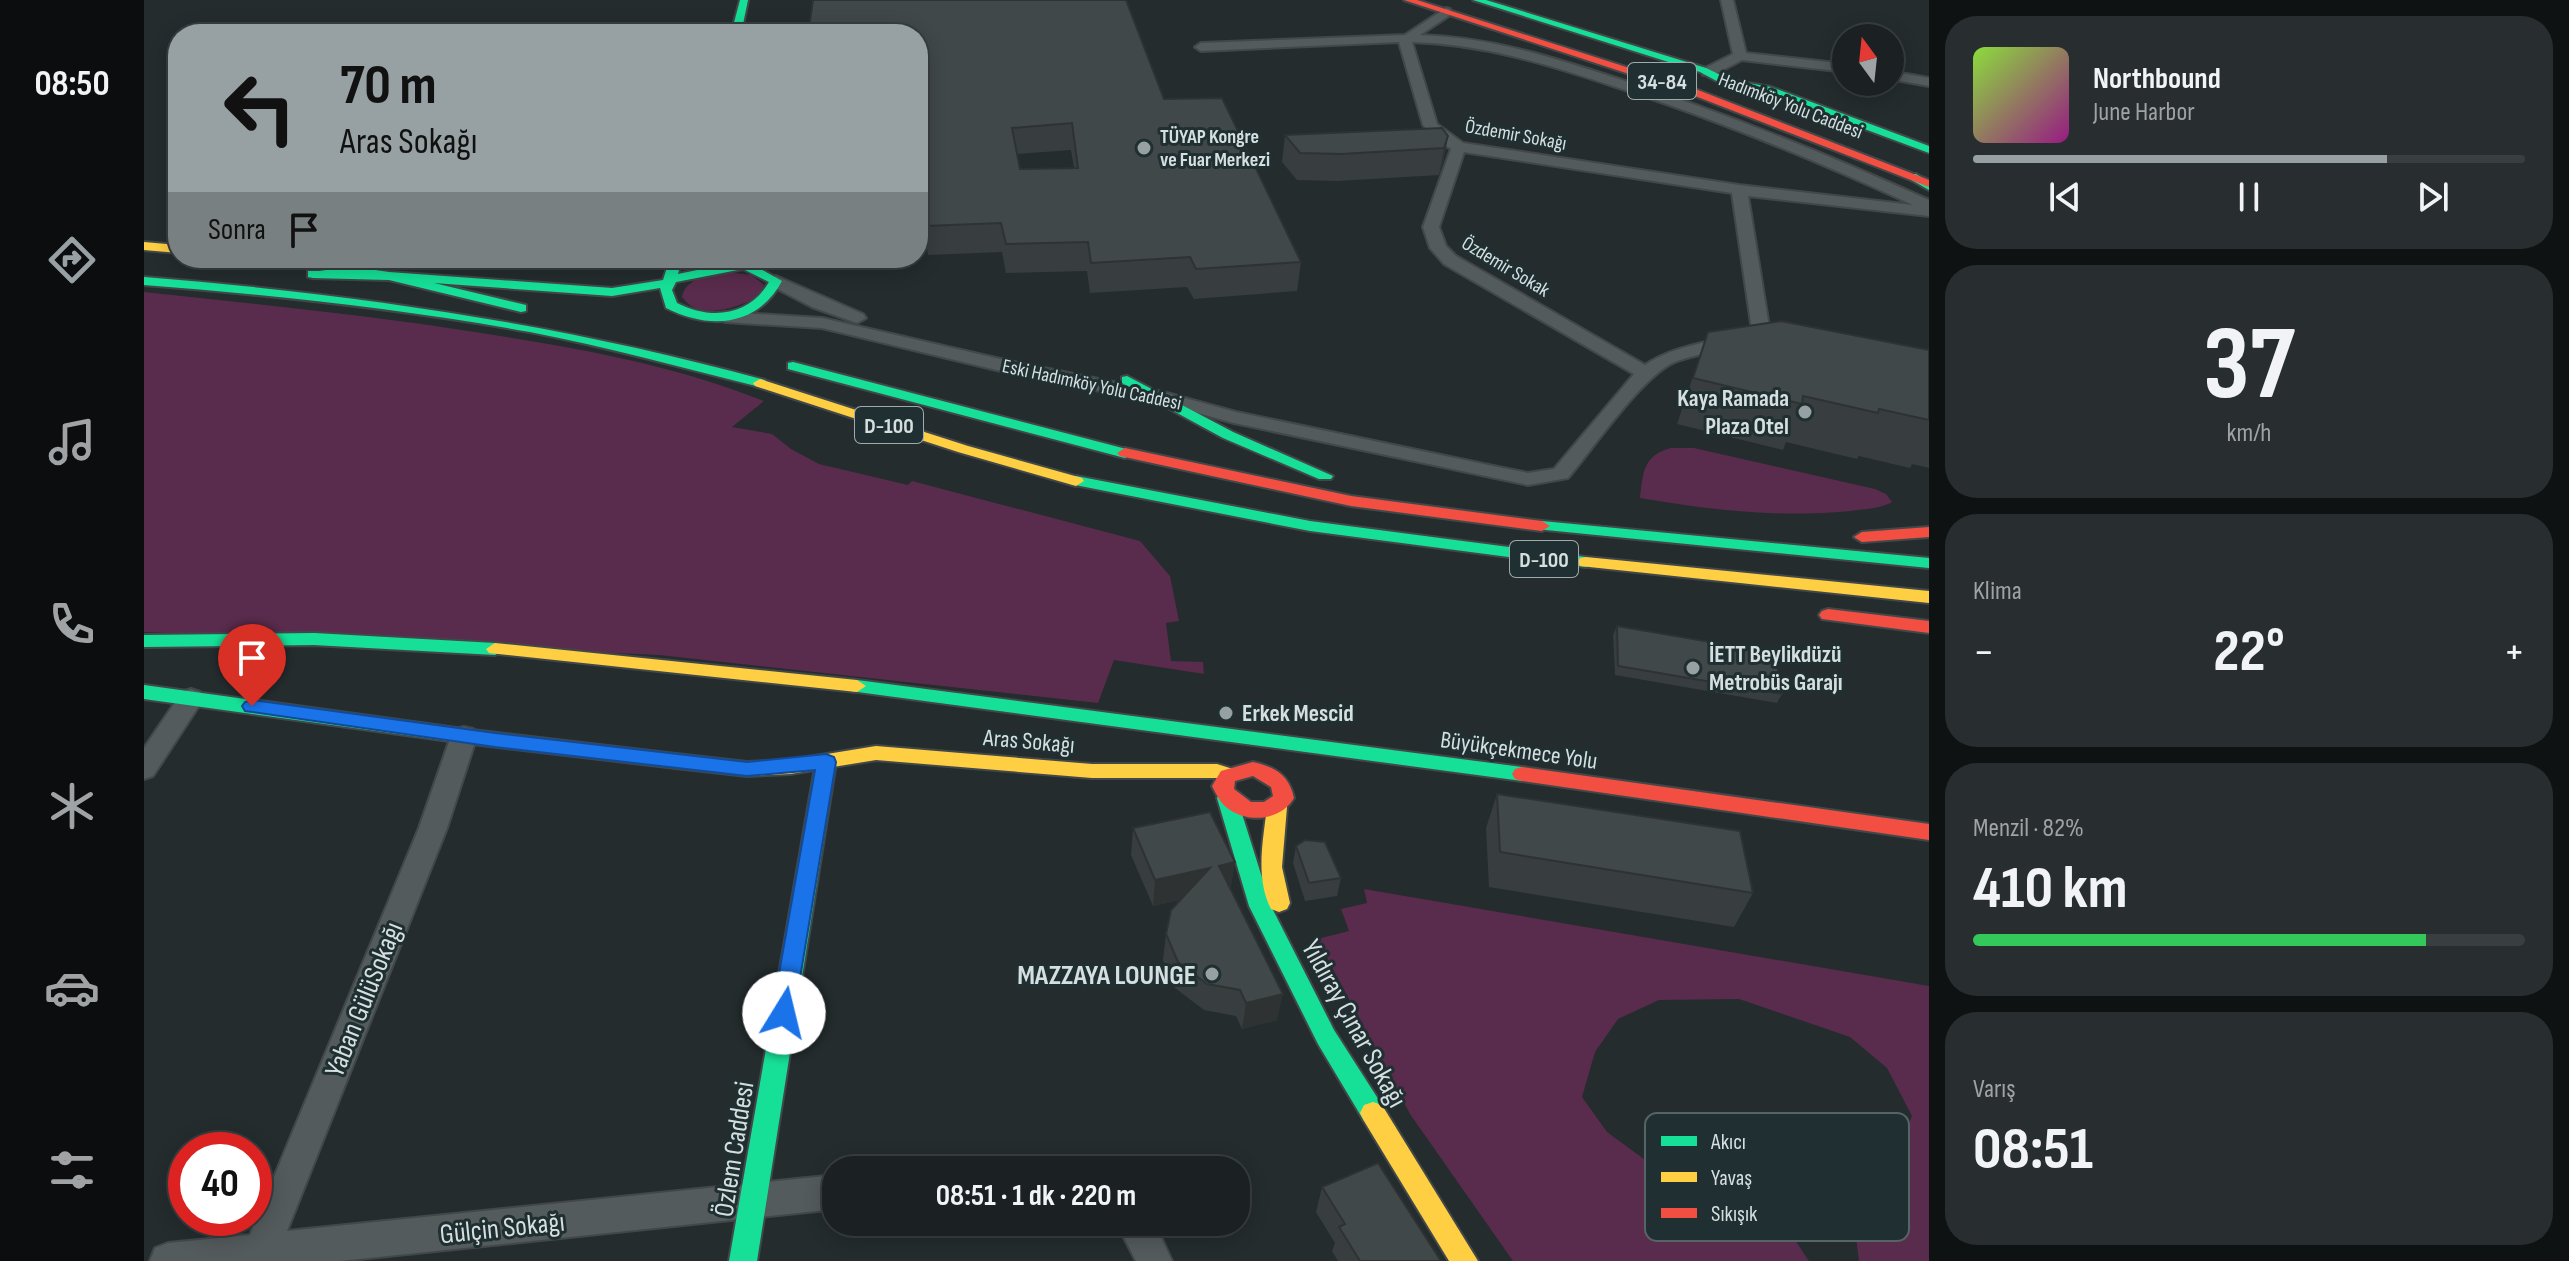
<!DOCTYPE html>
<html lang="tr">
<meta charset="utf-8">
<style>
:root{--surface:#1b2122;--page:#282e2f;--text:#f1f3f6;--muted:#a0a3a5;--line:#393e40;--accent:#97a0a2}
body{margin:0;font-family:"Sofia Sans Condensed",sans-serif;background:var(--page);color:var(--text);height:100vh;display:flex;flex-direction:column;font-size:30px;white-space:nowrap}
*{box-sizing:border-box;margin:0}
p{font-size:26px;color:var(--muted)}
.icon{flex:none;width:44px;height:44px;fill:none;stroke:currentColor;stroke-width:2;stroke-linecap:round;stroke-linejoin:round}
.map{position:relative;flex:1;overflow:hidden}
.details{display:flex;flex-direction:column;gap:16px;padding:16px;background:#0f1213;width:640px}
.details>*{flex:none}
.guide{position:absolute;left:24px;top:24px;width:760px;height:244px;border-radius:32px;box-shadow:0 4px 20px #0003,0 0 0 2px var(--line);background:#97a0a2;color:#111;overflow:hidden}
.needle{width:52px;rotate:345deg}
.controls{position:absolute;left:1688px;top:24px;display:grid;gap:16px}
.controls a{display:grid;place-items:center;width:72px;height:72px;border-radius:50%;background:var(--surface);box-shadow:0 4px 20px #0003,0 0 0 2px var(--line);font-size:40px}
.speed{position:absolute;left:24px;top:1132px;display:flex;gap:16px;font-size:40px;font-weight:700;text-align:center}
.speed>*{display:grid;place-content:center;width:104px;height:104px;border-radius:50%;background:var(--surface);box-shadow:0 4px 20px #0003,0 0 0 2px var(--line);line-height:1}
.speed .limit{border:12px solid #d22;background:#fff;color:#111}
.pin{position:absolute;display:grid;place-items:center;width:68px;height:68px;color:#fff;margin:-82px -34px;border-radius:50% 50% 50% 0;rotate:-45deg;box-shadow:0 0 8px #0007}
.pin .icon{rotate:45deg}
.me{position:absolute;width:88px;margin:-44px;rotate:9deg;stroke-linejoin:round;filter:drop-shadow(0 0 6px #0008)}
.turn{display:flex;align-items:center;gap:28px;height:168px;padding:0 40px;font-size:36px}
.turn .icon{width:104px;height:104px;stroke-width:2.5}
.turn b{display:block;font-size:56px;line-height:68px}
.then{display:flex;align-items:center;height:76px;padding:0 40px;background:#0003;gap:16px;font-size:30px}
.big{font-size:60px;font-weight:700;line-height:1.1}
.details .widget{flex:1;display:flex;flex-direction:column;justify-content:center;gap:12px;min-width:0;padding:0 28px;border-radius:32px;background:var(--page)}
.details .dial{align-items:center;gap:0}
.dial b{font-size:104px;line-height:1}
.song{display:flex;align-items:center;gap:24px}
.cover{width:96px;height:96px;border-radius:12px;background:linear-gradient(135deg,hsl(90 70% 55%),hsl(310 70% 35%))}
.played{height:8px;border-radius:4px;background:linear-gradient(90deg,var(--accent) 75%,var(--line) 75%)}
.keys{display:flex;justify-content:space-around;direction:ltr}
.heat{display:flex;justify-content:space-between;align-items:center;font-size:44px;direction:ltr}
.charge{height:12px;border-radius:6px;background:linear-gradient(90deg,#34c759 82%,var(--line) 0)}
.trip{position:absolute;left:678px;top:1156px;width:428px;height:80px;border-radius:32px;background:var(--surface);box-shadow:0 4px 20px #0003,0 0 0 2px var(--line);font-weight:700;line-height:80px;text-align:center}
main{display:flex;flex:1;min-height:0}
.menu{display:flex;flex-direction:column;width:144px;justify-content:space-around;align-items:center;background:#0b0d0e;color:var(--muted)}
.menu .icon{width:56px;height:56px}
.menu .current{color:var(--accent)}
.menu b{font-size:36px;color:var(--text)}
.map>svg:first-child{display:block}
.green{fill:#592b4c}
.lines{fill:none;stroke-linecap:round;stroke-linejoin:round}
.street-casing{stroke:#42484a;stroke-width:4}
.fast-casing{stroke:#42484a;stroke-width:4}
.slow-casing{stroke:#42484a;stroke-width:4}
.jam-casing{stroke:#42484a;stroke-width:4}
.street{fill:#545b5c;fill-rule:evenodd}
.fast{fill:#16e098;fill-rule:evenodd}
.slow{fill:#ffcf43;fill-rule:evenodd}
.jam{fill:#f24e42;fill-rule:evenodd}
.wall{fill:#383e3f;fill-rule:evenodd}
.shaded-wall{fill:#2e3233}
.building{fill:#414849;stroke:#2e3233;stroke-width:2;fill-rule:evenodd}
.route{fill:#1a73e8;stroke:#114b97;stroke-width:2}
.poi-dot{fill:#97a0a2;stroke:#202f32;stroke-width:3}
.labels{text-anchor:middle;stroke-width:6;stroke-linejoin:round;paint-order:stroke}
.far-street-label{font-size:20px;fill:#d5dfe0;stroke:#202f32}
.far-poi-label{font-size:20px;font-weight:bold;fill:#d5dfe0;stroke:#202f32;text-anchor:start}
.shield{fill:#202f32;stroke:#9faaac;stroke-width:2}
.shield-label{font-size:22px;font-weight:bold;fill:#d5dfe0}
.poi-label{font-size:24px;font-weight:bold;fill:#d5dfe0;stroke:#202f32;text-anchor:start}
.street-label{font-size:24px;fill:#d5dfe0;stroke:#202f32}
.near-poi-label{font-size:28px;font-weight:bold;fill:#d5dfe0;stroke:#202f32;text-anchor:end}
.near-street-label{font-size:28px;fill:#d5dfe0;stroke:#202f32}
.key{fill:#202f32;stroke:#566466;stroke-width:2}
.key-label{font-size:22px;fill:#d5dfe0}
</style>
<main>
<nav class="menu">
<b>08:50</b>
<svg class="icon current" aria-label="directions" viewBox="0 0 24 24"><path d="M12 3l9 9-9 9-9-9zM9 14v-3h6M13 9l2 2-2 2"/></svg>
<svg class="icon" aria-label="music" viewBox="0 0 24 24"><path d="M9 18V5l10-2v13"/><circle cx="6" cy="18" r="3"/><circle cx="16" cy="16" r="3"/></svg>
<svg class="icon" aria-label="phone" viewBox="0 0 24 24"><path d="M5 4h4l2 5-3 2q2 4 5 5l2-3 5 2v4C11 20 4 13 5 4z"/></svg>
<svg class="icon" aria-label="climate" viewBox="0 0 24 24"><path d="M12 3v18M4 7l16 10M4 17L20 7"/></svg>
<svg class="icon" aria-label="car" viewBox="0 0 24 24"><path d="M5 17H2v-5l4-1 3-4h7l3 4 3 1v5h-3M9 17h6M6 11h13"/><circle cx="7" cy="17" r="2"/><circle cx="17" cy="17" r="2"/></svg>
<svg class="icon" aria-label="filters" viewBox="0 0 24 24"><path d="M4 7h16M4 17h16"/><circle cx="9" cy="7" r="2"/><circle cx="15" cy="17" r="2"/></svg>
</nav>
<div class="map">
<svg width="1785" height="1261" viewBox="0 0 1785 1261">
<rect width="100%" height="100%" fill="#242c2e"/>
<!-- green -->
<g class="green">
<path d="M582,272l25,3 13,10 -4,12c-22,9 -60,26 -78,0 4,-20 28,-21 44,-25z"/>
<path d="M0,292c111,12 221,23 331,40 98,15 197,32 289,69l-32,26 40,7 19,15 28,15 89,21 4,-4 228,60 30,35 9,45 -13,2 5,38 32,1 1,12 -90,-14 -16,43 -439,-48 -515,-23z"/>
<path d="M1527,448h23l181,41 11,5 6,8c-13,7 -28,7 -42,9 -71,7 -140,-1 -210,-13 3,-25 3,-43 31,-50z"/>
<path d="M1220,889l565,97v275h-70l-5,-39 35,-51 23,-55 -25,-48 -37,-31 -111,-38 -80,1 -41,19 -23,33 -13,45 25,35 45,33 127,51 30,45h-296l-103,-147 -93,-175 32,-8 -8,-22 26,-6z"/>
</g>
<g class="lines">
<!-- street casing -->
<g class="street-casing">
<g id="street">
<path d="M1577,0h12l13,53 100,11v8l-104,-12 -29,15h-10v-6l30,-15z"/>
<path d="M1302,8l4,1v6l-30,20c69,2 132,22 196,43 107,34 211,76 313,122v16l-181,-20 22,137 -3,4c-29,10 -60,14 -90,24 -32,11 -85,89 -109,117l-40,7 -294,-62 -73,-20 -152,-30 -187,-45 -97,-6 -9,-5 9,-5 97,6 187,43 154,31 73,20 262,55 30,6 26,-4 80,-95 -190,-110 -14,-16 -7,-21 28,-78 -13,-8 -15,-16 -24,-83 -198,9 -6,-4 6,-4 204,-8zM1268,42c70,2 135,22 201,44 103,33 202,74 300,119l-174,-20 -276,-42 -26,-19zM1320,152l268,41 20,137c-36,12 -76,14 -107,35l-189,-109 -10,-10 -7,-19z"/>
<path d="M1746,71l39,7v8l-39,-7z"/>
<path d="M632,276l87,38 3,4 -9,5 -45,-16 -42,-22 -3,-4 3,-4z"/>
<path d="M47,689l9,3 4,6 -51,78 -9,3v-31l38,-56z"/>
<path d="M320,727l9,2 4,7 -30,92 -160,403 549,-56v34l-496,52h-190l5,-13 13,-5 82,-8 169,-407 32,-92 4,-7z"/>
<path d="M972,1222h38l18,39h-36z"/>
</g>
</g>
<!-- fast casing -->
<g class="fast-casing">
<g id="fast">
<path d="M596,0h8l-7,34h-10z"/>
<path d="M1329,0h13l220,68 25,12 40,7 158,59v7l-164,-61 -41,-7 -24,-13z"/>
<path d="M1764,174h8l13,8v8l-21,-12z"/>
<path d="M116,258h32l97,14 223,16 51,-8 7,-22h12l-4,16 53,-11 -6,-5h16l41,23c-25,46 -72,49 -116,27l-6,-20 -48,8 -178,-13 92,22v6l-5,1 -132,-32 -76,-2 -5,-1v-6h18l-60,-9zM599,269l26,13c-20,35 -59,38 -92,21l-5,-13 4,-8z"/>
<path d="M0,277c211,17 417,47 621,103l2,3 -7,4c-77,-19 -152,-40 -230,-55 -128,-23 -257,-37 -386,-47z"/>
<path d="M649,362l337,88 3,3 -8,5 -337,-89v-6z"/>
<path d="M983,376l106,56 100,44 -2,3h-12l-96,-41 -101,-55v-6z"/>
<path d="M932,476l234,45 276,36 8,5 -8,5 -276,-36 -240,-47 -2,-3z"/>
<path d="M1398,521l387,37v10l-393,-39 -2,-3z"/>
<path d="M170,633l181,10 9,6 -9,6 -181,-10 -170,2v-12z"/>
<path d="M713,680l665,87 7,2 3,5 -3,5 -7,2 -672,-90 -2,-5 2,-5z"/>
<path d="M0,685l320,44 212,25 7,2 3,5 -3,5 -7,2 -212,-25 -320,-44z"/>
<path d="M682,755l7,2 3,5 -79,499h-28l87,-499 3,-5z"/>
<path d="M1083,790l7,3 3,5 34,108 63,124 48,75 4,8 -4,8 -9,3 -9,-3 -46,-77 -69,-138 -32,-108 3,-5z"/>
</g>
</g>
<!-- slow casing -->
<g class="slow-casing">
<g id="slow">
<path d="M0,242l34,3v8l-34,-3z"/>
<path d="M616,379l208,67 114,32 2,3 -8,5 -118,-34 -203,-66 -2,-3z"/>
<path d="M1442,557l343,34v12l-349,-37 -2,-4 2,-4z"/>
<path d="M351,643l362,37 9,6 -9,6 -368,-39 -3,-4z"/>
<path d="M732,746l216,18h125l19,6 3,5 -3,5 -7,2 -13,-4h-124l-216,-18 -86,14 -43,2 -71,-8 -7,-2 -3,-5 3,-5 7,-2 71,8 43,-2z"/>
<path d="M1133,799l7,3 3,5 -5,60 8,36 -3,6 -8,3 -8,-3c-16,-31 -8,-68 -4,-102l3,-5z"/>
<path d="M1229,1102l9,3 96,156h-29l-85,-140 -4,-8 4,-8z"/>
</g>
</g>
<!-- jam casing -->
<g class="jam-casing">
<g id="jam">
<path d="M1260,0h13l281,90 231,90v7l-239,-93z"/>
<path d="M981,448l226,48 191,25 8,5 -8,5 -191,-25 -231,-50 -3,-3z"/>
<path d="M1785,527v10l-67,5 -8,-5 8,-5z"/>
<path d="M1684,609l101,12v12l-107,-14 -3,-4 3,-4z"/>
<path d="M1109,762c22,5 36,13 41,36 -13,23 -48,26 -68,9 -6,-5 -10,-13 -14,-21l9,-15zM1109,776l18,11 2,9 -9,6h-13l-17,-13 1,-8z"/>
<path d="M1378,767l407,57v16l-407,-59 -7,-2 -3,-5 3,-5z"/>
</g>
</g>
<!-- street -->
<use href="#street" class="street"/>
<!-- fast -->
<use href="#fast" class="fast"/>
<!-- slow -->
<use href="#slow" class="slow"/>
<!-- jam -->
<use href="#jam" class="jam"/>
</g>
<!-- wall -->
<g class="wall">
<path d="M774,34l246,65 137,163 -4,29 -103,8 -7,-12 -97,6 -3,-22 -81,2 -4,-21 -74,3 -3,-19h-7zM927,150l3,18 -54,1 -3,-15z"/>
<path d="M1141,135l163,1 -5,27 -4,12 -102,6 -40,-1 -15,-18z"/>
<path d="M1564,332l221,18v118l-17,-4 -2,4 -51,-12 -2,3 -71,-17 -3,8 -106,-26z"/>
<path d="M1473,626l165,68 -5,9 -162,-28 -2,-40z"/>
<path d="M1353,794l256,99 -19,34 -245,-40 -3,-59z"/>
<path d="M989,828l102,34 -5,27 47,131 -35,9 -6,-13 -32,-6 -29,-22 -12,-28 3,-26 14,-34 -27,6 -22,-51z"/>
<path d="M1152,846l45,32 -4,18 -32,5 -12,-38z"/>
<path d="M1178,1187l119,74h-103l-6,-10 3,-8 -19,-31z"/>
</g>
<!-- shaded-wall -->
<g class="shaded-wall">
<path d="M1304,136l-5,27 -4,12 5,-27z"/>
<path d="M1091,862l-4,26 -15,4 3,-26z"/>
<path d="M1066,868l-4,26 -53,12 2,-26z"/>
<path d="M1139,994l-6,26 -35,9 4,-26z"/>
</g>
<!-- building -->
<g class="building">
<path d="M669,0h313l38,99 58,-1 79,164 -105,7 -6,-12 -99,6 -3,-21 -82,2 -5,-21 -75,3 -3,-18h-5v-174h-110zM928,123l6,45 -58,1 -8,-41z"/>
<path d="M1298,128l6,8 -4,12 -103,6 -41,-1 -15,-18z"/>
<path d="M1637,321l148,29v70l-50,-11 -1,4 -75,-17 -1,8 -109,-26 15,-46z"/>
<path d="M1473,626l158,27 7,41 -164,-28z"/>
<path d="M1353,794l243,37 13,62 -253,-41z"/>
<path d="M1066,812l25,50 -16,4 64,128 -37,9 -6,-13 -33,-6 -29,-22 -12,-28 5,-24 39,-42 -55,12 -22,-52z"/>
<path d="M1161,840l20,2 16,36 -32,5 -13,-37z"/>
<path d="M1234,1163l63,98h-81l-21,-34 6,-3 -23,-37z"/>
</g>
<!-- route -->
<path class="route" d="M108,700l243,33 252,29 79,-8 8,3 2,5 -43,258 -9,3 -8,-3 -4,-7 43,-243 -68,6 -252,-29 -250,-36 -3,-5 3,-4z"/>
<!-- markers -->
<g class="poi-dot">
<circle cx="1000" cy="148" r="8"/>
<circle cx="1661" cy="412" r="8"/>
<circle cx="1549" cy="668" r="8"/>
<circle cx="1082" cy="713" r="8"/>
<circle cx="1068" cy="974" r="8"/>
</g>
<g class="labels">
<!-- far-street labels -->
<g class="far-street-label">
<text transform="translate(1647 105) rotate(21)" y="7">Hadımköy Yolu Caddesi</text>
<text transform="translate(1372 134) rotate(10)" y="7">Özdemir Sokağı</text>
<text transform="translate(1362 266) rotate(31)" y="7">Özdemir Sokak</text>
<text transform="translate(948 384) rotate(12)" y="7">Eski Hadımköy Yolu Caddesi</text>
</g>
<!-- far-poi labels -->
<g class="far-poi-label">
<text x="1016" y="143">TÜYAP Kongre<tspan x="1016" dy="23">ve Fuar Merkezi</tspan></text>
</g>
<!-- shield labels -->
<g class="shield">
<rect x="1484" y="63" width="68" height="36" rx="6"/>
<rect x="711" y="407" width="68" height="36" rx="6"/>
<rect x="1366" y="541" width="68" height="36" rx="6"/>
</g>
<g class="shield-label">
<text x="1518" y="89">34-84</text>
<text x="745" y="433">D-100</text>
<text x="1400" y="567">D-100</text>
</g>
<!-- poi labels -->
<g class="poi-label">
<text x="1645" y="406" text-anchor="end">Kaya Ramada<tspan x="1645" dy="28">Plaza Otel</tspan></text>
<text x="1565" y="662">İETT Beylikdüzü<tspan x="1565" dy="28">Metrobüs Garajı</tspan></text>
<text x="1098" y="721">Erkek Mescid</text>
</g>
<!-- street labels -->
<g class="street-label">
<text transform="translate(885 741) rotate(5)" y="8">Aras Sokağı</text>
<text transform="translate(1375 750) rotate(8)" y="8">Büyükçekmece Yolu</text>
</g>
<!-- near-poi labels -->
<g class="near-poi-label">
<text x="1052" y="984">MAZZAYA LOUNGE</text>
</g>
<!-- near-street labels -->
<g class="near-street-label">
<text transform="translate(219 999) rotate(-68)" y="10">Yaban GülüSokağı</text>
<text transform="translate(1211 1023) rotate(61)" y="10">Yıldıray Çınar Sokağı</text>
<text transform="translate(589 1149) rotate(-81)" y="10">Özlem Caddesi</text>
<text transform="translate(358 1227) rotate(-6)" y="10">Gülçin Sokağı</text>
</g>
</g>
<!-- legend -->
<rect x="1501" y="1113" width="264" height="128" rx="12" class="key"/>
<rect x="1517" y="1136" width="36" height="10" fill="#16e098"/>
<rect x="1517" y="1172" width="36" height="10" fill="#ffcf43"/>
<rect x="1517" y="1208" width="36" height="10" fill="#f24e42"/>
<g class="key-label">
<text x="1567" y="1149">Akıcı</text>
<text x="1567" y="1185">Yavaş</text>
<text x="1567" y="1221">Sıkışık</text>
</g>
</svg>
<div class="controls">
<a><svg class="needle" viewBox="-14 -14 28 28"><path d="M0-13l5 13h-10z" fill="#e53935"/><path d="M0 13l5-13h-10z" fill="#a0a3a5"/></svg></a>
</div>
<div class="speed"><div class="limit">40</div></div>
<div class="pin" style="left:108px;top:706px;background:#d93025"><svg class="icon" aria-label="arrive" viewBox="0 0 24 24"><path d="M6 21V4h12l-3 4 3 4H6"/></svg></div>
<svg class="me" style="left:640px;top:1013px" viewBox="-20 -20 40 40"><circle r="19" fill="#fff"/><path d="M0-13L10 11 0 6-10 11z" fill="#1a73e8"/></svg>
<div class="trip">08:51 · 1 dk · 220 m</div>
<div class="guide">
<div class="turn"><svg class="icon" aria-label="left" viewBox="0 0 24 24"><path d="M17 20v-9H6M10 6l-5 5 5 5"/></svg><div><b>70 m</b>Aras Sokağı</div></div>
<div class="then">Sonra<svg class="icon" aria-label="arrive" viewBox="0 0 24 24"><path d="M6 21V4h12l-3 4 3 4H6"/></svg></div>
</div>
</div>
<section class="details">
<div class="widget">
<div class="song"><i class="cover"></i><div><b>Northbound</b><p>June Harbor</p></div></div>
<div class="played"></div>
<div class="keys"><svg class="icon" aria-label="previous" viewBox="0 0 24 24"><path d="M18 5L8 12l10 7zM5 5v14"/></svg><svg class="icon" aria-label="pause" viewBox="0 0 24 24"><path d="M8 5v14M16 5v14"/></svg><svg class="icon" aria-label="next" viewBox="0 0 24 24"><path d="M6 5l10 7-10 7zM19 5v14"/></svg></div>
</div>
<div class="widget dial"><b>37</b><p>km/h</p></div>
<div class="widget"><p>Klima</p>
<div class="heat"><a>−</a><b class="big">22°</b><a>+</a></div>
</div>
<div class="widget"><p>Menzil · 82%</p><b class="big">410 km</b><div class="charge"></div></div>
<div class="widget"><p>Varış</p><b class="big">08:51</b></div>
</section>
</main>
